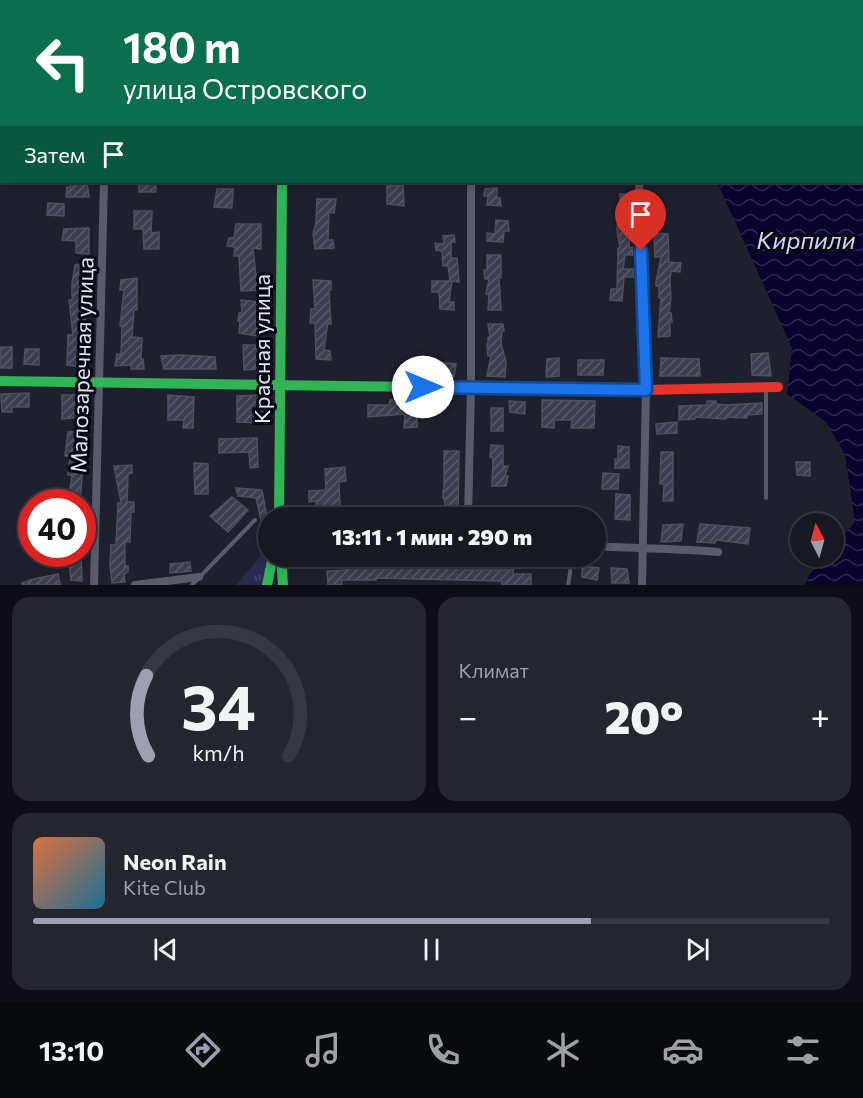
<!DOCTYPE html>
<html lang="ru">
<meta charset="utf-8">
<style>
:root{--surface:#171822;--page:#24252f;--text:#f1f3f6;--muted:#9ea0a5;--line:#363740;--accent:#9ea0b1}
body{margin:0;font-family:Commissioner,sans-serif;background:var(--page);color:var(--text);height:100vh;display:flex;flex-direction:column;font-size:22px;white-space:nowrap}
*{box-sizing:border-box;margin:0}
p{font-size:20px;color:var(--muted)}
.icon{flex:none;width:33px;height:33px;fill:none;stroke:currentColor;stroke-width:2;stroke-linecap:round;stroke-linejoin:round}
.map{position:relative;height:585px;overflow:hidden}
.panel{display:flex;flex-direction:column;gap:12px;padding:12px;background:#0d0d13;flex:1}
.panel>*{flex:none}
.banner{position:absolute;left:0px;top:0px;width:864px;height:183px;box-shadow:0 3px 9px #0003,0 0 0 2px var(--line);background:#0b6e4f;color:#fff;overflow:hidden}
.needle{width:39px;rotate:354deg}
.fabs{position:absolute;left:790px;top:513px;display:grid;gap:12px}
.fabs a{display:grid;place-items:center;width:54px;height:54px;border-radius:50%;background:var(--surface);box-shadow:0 3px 9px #0003,0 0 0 2px var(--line);font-size:30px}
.speed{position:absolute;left:18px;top:489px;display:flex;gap:12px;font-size:30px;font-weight:700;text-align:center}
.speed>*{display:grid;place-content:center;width:78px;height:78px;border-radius:50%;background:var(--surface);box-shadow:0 3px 9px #0003,0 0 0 2px var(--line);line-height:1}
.speed .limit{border:9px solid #d22;background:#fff;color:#111}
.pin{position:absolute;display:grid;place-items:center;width:51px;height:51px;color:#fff;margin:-62px -26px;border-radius:50% 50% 50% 0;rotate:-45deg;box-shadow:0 0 6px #0007}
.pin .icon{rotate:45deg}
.me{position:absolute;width:66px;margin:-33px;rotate:90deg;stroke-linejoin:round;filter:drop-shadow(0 0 4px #0008)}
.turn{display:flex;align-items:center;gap:21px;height:126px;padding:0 24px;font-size:27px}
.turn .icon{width:78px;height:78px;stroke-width:2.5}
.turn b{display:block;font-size:42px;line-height:51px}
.then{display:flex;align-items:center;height:57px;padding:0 24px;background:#0003;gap:12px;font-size:22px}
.big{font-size:45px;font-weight:800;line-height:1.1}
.panel .widget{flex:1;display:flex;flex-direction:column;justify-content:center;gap:9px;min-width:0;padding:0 21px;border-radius:18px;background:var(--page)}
.panel .dial{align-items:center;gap:0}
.dial svg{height:156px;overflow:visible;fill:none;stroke:var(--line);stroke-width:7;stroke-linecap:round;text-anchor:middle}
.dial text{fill:var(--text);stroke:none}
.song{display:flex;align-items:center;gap:18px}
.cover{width:72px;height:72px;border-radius:9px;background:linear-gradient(135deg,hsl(20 70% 55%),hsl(200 70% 35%))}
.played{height:6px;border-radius:3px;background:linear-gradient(90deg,var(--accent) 70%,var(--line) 70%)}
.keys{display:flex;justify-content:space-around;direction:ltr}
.heat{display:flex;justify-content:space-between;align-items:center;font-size:33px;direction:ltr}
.panel .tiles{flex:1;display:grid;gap:12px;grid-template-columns:1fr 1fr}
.widget:last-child{grid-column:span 2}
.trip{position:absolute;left:258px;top:507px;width:348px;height:60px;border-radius:30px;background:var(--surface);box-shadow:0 3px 9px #0003,0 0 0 2px var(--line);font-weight:800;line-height:60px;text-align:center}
.dock{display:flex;height:96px;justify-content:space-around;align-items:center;background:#090a0e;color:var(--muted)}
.dock .icon{width:42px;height:42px}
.dock .on{color:var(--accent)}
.dock b{font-size:27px;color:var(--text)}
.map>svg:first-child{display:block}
.grass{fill:url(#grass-tufts)}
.water{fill:url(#water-waves)}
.building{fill:url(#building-hatch);stroke:#4e505c;stroke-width:1.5}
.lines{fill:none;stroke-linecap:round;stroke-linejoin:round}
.lane{stroke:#595a6a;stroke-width:4}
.street{stroke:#595a6a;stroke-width:8}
.fast{stroke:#30b455;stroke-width:10}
.jam{stroke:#e5322d;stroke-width:10}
.route-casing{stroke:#114b97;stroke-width:15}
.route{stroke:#1a73e8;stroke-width:10}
.labels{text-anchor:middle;stroke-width:6;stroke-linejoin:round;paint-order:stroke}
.street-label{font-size:22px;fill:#e2e5f7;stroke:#060711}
.water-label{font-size:24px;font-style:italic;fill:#d0d5ff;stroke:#060711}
</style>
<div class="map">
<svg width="863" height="585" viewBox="0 0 863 585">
<defs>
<pattern id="grass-tufts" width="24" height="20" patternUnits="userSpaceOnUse" patternTransform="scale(1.5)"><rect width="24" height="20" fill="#282a50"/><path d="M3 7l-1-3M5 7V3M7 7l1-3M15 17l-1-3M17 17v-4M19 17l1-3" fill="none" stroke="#47496a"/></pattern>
<pattern id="water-waves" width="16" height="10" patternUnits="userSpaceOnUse" patternTransform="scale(1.5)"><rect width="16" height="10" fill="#0a032f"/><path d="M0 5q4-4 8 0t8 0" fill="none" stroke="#2d284e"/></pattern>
<pattern id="building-hatch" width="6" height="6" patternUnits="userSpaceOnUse" patternTransform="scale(1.5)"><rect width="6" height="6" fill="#3d3d51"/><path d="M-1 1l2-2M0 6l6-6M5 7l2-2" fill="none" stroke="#59596b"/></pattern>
</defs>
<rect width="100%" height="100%" fill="#1f202e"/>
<!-- grass -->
<path class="grass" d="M266,550l-1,22 -4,13h-25z"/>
<!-- water -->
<g class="water">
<path d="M0,0h263l-261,2 -2,51z"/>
<path d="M310,0h543l1,1 -544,1z"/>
<path d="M863,17v568h-58l4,-10 16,-18 9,-1v-10l21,-24 -10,-67 -19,-33 -39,-28 5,-46 -75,-166h145z"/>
</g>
<!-- building -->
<g class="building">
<path d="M70,182h17l2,15h-23l1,-10 3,1z"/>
<rect x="139" y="182" width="17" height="10"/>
<path d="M403,185l1,21 -17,-2v-18z"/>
<path d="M497,188v10h3l1,8 -14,-1 1,-9h-4l1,-7z"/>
<path d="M217,189h16l-1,19 -18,-1z"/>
<path d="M620,194h13l-4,54 3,-1 1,8h-8l-2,14h10v8h-9l-2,24 -12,-1 1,-11h6l1,-41h2l-3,-18 1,-15h2z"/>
<path d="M317,199h19l-2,14 -5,-1 -1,28h5l1,8 -19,1 -2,-16 3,-10z"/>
<path d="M48,203l16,1v12l-17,-1z"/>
<path d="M134,211h18l-1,22 8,-1v17h-15l-1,-20h-9z"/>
<path d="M496,220l12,1 1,10h-5l-1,11 -16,-1v-8l8,1z"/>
<path d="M236,224h25v25l-8,-1 3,29h5v13l-20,1 -2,-35h-5l1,-9 -8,-1 2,-8h5z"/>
<path d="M89,228v26l-13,-1v-12l-14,-1 2,-11z"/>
<path d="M654,233l14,1 1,28 12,1 -1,9 -9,-1 -1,9 1,18 -2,15h2l1,9h-2v14l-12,1 3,-39h-2v-12h-3v-5l5,-24h-6z"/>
<path d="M454,235l1,7h-4v16h6l2,24 -7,-1 -3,21h5v8l-14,-1 -1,-17h-7v-11h18l-2,-15h-5l-1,-15 -6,-1 -1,-7 9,1 -1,-8z"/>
<path d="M487,255h14v23h-2l2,32h-13l1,-15 -3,-1 3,-15h-4l-1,-9h3z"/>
<path d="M88,263l-1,19 -3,-1 1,11h-2l3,35h-3v40l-16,-2 1,-30h5l-4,-35h3v-17l3,-18z"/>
<path d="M137,278v32h-3l-2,27 10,1 -1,21h2l1,10h-13v-4l-16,1 2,-12h4l1,-28h-2l4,-36h-4l1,-10z"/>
<path d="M313,280l18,1v9h-2l2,34 -3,-1 -4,27 6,1 1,9 -15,-1 -1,-36h-5l1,-14h4z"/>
<path d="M241,300l17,2 -2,25 3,1 -1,8 -19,-3 1,-12h-2l1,-8h3z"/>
<path d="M488,324h15l1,7h-2l-1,12 5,19 -1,15 -18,-1 4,-21 -3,1 -1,-12h1v-7h2z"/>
<path d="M243,345h15l1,24 -15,1z"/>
<rect x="0" y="347" width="12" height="21"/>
<path d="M25,349h14v16l-15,-1z"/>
<path d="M768,353l3,23 -19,-1 -1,-21z"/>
<path d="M181,355l34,2 1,12h-52l-3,-13z"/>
<path d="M559,358v18l-13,1 1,-18z"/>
<path d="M661,358l38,1 1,17h-40z"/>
<path d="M578,360h26l-1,15h-25z"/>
<path d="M437,362l19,2 -2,13 -17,-1z"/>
<path d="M29,393v14h-17v5h-10l-1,-18z"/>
<path d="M62,395h22l-1,11h-7v12l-14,1z"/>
<path d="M168,395l26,2 -1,31h-10l1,-8h-16z"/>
<path d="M263,395l-1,28 -25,-1v-26z"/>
<path d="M401,399v3l16,-1v26l-13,1 1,-14 -37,3v-12h21l1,-5z"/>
<path d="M542,400l53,1 -1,27h-23l1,-8h-18v8l-12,-1z"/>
<path d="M509,401l16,1v12l-15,-2z"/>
<path d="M707,401h9v3l11,1 35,-2v11l-15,1v3l-21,-1v2l-31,-2v2l-16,1v-14l28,-1z"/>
<rect x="491" y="408" width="12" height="23"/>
<path d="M677,422v11l-20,1 -1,-10z"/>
<path d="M83,431l1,24 -4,47h-12l4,-27h-4l2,-19h-5l3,-24z"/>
<path d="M257,438l1,29 -8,1 -1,-16 -30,1v-14z"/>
<path d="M491,445l12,1v20h5l-3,10h3l-2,10h-14l1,-28 -3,-1z"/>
<path d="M618,446l11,1v21h-14v-9h3z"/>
<path d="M444,451h15l-1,64 -12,-1 -2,-16h-1v-8h1z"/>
<path d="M661,452h12v49h-10l1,-17h-4z"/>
<path d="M796,462h14v14l-13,-1z"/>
<path d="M194,463l14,1v30h-13z"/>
<path d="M132,465v8l-4,1 -1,28h7v10h-3l-1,30h-5v24h3v6l-4,2 1,8 -13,1 -2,-18 1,-20h5l2,-42h3l-7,-37z"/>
<path d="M345,467l1,14 -7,1 1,24 -13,1v11h-11v-17l-7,1v-11l17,-1 -1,-21z"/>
<path d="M603,473l16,1 -1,15h-16z"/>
<path d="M236,488l26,2 6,32 -6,2 -6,-26 -18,-2z"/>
<path d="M616,494l14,1v25l-15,-1z"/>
<path d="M232,497l16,13 -20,22 -18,-16z"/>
<path d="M683,524l-2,17 -20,1 2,-17z"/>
<path d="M700,524l50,4 -2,16 -32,-4 -1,3 -18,-1z"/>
<path d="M65,554h16l1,27 -11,-1 -2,-18h-2z"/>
<path d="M393,556h26l-1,13h19l1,-13h27v14h41l1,-7 7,1 -1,10h18v11h-29v-4l-126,-3v2h-34v5h-14l-1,-14 19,-1v-6l29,-1v6h18z"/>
<path d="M190,562l1,9 -21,2v-9z"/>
<path d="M582,566l17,2 -2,12 -15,-3z"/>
<path d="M611,568l16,1 2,14h-17z"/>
<path d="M58,574l2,11h-37l-1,-2 12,-4z"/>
</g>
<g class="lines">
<!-- lane -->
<g class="lane">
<path d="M766,498v-110"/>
<path d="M192,585l63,-65"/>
<path d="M568,585l2,-12 1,-17"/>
</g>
<!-- street -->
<g class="street">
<path d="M0,76h2"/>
<path d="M639,182l7,208 -4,195"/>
<path d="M468,518l3,-131v-205"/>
<path d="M596,546c41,3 82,2 122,6"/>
<path d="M94,585l10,-403"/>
<path d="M135,585l64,-8"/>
</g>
<!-- fast -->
<g class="fast">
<path d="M281,0v2"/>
<path d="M0,381l559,8"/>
<path d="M279,518l3,-336"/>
<path d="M281,556l2,29"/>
<path d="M267,585l6,-29"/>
</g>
<!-- jam -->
<path class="jam" d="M559,389l87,1 132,-3"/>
</g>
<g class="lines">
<!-- route casing -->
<g class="route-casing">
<path id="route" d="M423,387l223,3 -5,-139"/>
</g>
<!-- route -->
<use href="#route" class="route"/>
</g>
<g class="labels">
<!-- street labels -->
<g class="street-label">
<text transform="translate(262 349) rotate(-90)" y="8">Красная улица</text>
<text transform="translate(82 365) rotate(-88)" y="8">Малозаречная улица</text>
</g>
<!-- water labels -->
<g class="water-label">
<text x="806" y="249">Кирпили</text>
</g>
</g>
</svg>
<div class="fabs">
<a><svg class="needle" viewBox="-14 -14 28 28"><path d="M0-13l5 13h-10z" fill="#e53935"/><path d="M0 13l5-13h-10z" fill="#9ea0a5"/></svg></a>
</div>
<div class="speed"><div class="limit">40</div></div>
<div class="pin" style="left:641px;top:251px;background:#d93025"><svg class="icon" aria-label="arrive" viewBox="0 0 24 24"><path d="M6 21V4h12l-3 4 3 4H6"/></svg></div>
<svg class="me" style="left:423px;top:387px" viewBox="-20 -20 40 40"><circle r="19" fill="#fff"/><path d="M0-13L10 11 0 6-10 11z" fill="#1a73e8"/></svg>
<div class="trip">13:11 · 1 мин · 290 m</div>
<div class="banner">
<div class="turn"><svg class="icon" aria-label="left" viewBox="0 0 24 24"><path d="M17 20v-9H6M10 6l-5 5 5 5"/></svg><div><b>180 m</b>улица Островского</div></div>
<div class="then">Затем<svg class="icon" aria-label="arrive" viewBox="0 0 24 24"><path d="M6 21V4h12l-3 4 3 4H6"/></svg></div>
</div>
</div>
<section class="panel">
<div class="tiles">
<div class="widget dial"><svg viewBox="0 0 100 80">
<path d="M14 69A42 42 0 1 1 86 69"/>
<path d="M14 69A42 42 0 0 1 13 28" stroke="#9ea0b1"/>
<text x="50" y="56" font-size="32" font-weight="700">34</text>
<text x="50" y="72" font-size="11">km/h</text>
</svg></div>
<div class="widget"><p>Климат</p>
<div class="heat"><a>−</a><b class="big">20°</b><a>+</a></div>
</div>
<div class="widget">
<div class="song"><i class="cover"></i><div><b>Neon Rain</b><p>Kite Club</p></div></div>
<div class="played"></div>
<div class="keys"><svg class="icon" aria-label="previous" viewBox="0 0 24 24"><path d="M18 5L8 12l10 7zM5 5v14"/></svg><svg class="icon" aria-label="pause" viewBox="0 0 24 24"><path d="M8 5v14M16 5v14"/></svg><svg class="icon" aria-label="next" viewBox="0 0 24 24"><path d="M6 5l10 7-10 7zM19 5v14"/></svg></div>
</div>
</div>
</section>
<nav class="dock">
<b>13:10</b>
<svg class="icon on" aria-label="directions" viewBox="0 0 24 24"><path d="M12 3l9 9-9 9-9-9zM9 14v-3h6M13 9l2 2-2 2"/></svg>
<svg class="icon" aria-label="music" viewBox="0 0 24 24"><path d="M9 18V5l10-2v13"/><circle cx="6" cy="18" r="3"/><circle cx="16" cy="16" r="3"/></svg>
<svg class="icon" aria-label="phone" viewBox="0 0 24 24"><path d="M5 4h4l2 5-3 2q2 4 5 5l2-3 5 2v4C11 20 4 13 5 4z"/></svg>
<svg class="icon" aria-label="climate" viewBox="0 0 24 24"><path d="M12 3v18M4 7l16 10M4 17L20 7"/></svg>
<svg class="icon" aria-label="car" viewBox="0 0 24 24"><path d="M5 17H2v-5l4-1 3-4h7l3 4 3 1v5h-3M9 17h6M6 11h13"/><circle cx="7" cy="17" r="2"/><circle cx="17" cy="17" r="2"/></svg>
<svg class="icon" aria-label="filters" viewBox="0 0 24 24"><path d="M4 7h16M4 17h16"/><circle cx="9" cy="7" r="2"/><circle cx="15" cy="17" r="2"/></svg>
</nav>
